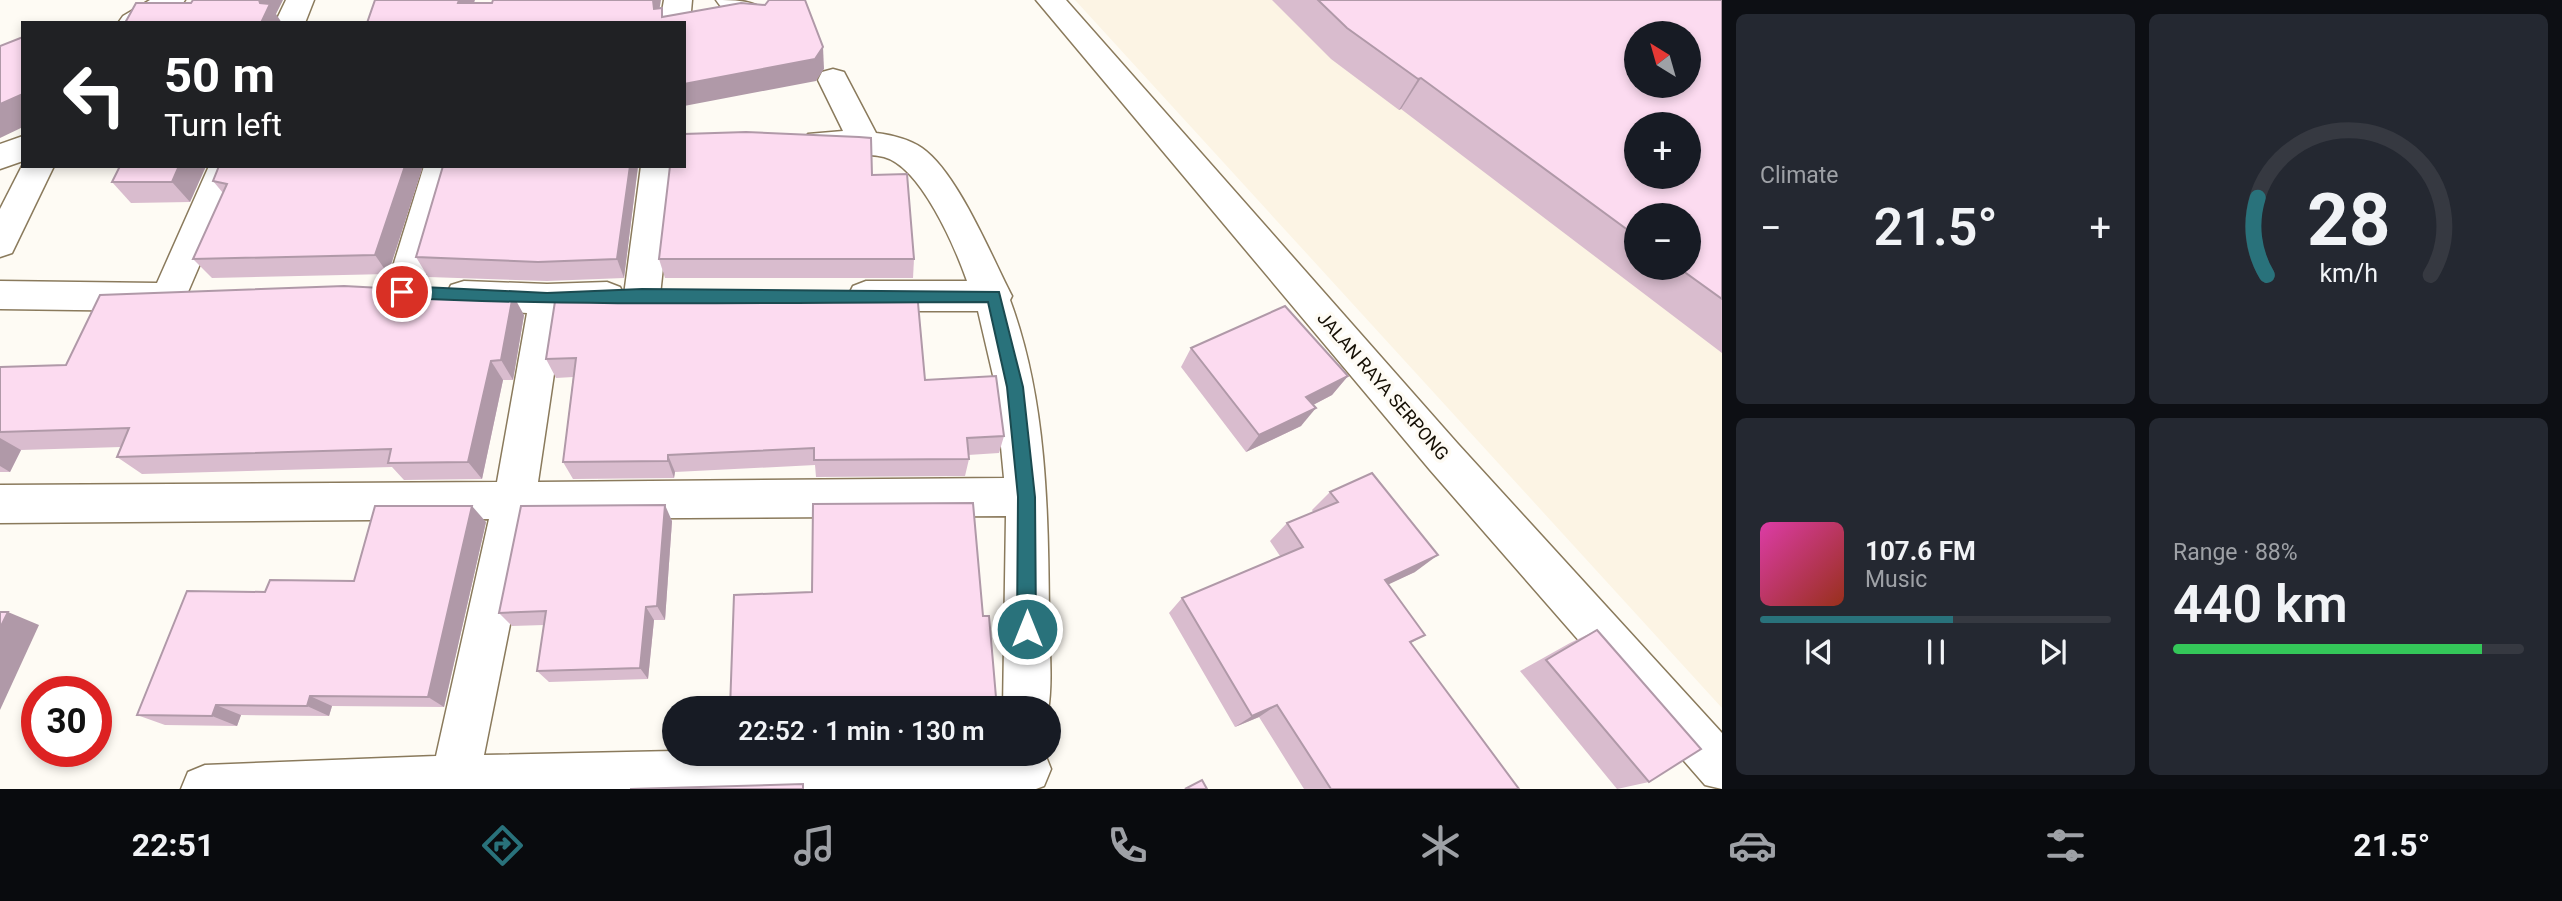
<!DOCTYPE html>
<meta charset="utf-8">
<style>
:root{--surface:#171b24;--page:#242831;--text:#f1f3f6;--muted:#9ea1a6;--line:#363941;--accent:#29727b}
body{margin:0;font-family:Roboto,sans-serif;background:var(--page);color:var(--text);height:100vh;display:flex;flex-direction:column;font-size:26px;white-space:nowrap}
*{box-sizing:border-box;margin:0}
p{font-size:23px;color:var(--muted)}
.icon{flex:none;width:38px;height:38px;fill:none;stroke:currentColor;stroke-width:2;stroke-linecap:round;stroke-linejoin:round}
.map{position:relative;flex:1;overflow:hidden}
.panel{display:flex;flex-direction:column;gap:14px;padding:14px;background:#0d0f14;width:840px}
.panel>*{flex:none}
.banner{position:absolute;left:21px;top:21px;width:665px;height:147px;border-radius:0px;box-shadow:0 4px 10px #0003;background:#202124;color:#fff;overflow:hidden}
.needle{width:46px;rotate:323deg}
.buttons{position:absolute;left:1624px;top:21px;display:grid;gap:14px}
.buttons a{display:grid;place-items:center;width:77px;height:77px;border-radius:50%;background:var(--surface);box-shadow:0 4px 10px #0003;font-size:35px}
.speed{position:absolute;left:21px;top:676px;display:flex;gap:14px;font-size:35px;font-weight:700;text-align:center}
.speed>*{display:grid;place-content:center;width:91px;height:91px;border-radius:50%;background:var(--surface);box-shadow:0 4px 10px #0003;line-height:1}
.speed .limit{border:10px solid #d22;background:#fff;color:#111}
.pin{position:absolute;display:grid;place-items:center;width:60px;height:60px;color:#fff;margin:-30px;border:4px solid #fff;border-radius:50%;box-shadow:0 2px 7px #0007}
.me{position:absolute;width:77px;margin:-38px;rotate:0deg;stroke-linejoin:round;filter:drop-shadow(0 0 5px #0008)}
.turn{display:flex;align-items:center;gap:24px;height:147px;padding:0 28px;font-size:32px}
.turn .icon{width:91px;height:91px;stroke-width:2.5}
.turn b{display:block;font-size:49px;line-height:60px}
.big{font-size:52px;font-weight:600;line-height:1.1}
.panel .tile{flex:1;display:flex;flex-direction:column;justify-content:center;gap:10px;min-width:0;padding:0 24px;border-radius:10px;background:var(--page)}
.panel .dial{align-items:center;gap:0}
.dial svg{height:182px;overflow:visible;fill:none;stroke:var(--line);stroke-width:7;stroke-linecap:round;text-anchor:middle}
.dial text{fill:var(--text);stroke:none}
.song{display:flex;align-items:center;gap:21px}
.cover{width:84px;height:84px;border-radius:10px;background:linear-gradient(135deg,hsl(320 70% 55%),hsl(10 70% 35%))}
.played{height:7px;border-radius:4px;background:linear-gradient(90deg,var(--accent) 55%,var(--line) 55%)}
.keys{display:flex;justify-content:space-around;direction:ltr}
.heat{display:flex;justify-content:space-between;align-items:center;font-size:38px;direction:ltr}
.charge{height:10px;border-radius:5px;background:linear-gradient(90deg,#34c759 88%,var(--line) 0)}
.panel .tiles{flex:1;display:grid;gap:14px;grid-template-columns:repeat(2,1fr)}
.trip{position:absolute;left:662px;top:696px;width:399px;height:70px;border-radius:35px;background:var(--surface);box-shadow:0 4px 10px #0003;font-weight:600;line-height:70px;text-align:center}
.menu{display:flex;height:112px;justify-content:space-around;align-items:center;background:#090b0e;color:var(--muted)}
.menu .icon{width:49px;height:49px}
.menu .current{color:var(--accent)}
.menu b{font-size:32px;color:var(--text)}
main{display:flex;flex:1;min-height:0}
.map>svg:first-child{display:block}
.built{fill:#fcf4e4;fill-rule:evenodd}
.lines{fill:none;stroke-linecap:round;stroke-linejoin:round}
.minor-casing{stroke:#8a7a5c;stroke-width:3}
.major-casing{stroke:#8a7a5c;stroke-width:3}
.minor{fill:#fff;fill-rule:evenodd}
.major{fill:#fff;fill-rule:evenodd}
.wall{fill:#d9bcce;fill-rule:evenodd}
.shaded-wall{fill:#b099a8}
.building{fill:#fcdbf0;stroke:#b099a8;stroke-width:2;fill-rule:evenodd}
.route{fill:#29727b;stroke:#1b4a50;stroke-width:2}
.labels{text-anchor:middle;stroke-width:7;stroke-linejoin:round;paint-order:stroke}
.street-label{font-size:18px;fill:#150f04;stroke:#fefbf4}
</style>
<main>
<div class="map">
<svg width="1722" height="789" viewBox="0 0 1722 789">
<rect width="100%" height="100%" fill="#fefbf4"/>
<!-- built -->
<path class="built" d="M1075,0h647v708zM1636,33h53v53h-53zM1636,124h53v53h-53zM1636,215h53v53h-53z"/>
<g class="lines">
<!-- minor casing -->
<g class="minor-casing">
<g id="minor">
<path d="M150,0h35c-15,24 -42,23 -67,23l5,-7z"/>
<path d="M286,0h28l-9,23h-30z"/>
<path d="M664,0h28l-2,23 -5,7 -1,-7h-24z"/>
<path d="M716,0c21,0 43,0 56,17l-5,7c-18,5 -41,-8 -51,-24z"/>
<path d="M833,69l11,3 32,61c16,2 33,6 46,15 36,25 70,110 90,148l-2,4c37,100 38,210 39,315 0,31 4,66 -1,96l-45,-2 3,-193 -475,3 -47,236 190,-4v3h371l6,15 -7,17 -8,3h-855l7,-17 17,-7 231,-9 53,-237 -489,4v-38l497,-3 30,-169 -63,-4 -13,-4 -5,-10 5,-10 13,-4 83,3 60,-2 13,5 4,8 17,-129h33l-14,129 -5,10 -13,4 -13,-4 -4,-8 -5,10 -13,5 -44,1 -25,169 466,-4 -9,-94 -17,-73h-112l-13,-5 -5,-10 5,-10 13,-5h101c-12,-34 -46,-114 -83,-124 -25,-6 -52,1 -76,-7l-5,-8 5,-8 35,-3 -25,-51 4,-8z"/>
<path d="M23,136v25l-23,8v-25z"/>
<path d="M23,164l31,2 -42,87 -12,4v-48z"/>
<path d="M209,166h33l-60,140c-11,4 -19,1 -30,5l-152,-2v-28l157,2z"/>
<path d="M424,166h33l-36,126 -5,10 -13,4 -13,-4 -5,-10z"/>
</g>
</g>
<!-- major casing -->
<g class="major-casing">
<path id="major" d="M1036,0h30l392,444 264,289v56l-17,-4 -275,-315z"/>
</g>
<!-- minor -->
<use href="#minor" class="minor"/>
<!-- major -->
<use href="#major" class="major"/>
</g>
<!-- wall -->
<g class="wall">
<path d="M1272,0h450v353l-321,-244 -2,1 -68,-51zM1636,215l53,53h-53z"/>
<path d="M120,166h86l-16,36 -59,1 -19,-21z"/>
<path d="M219,166h204l-35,108 -176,4 -19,-19 30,-66 -10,-12z"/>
<path d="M443,166h195l-14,112 -77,3 -119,-4 -12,-20z"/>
<path d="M872,175l42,84 -1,19h-248l-6,-19z"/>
<path d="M556,295l369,85 79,56 -5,17 -31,2 1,4 -4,17 -149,1 -1,-12 -140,7 -1,6 -101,1 -10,-17 10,-85 -17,1 -10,-19z"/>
<path d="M524,315l-11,65h-10l-21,99 -78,1 -12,-13 -250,7 -25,-17 4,-10 -100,3 -11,22h-10v-105l66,-2z"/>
<path d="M1191,348l157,28 -16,19 -19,10 -12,21 -55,26 -65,-85z"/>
<path d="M1330,492l85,80 -27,12 37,51 -14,8 108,146h-215l-45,-72 -24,10 -66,-114 13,-15 98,-42 -10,-15 17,-18 26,-11 -1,-2z"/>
<path d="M672,521l-7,99h-11l-6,59 -99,3 -12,-11 7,-46 -32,1 -13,-13z"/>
<path d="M486,522l-42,185 -112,-1 -3,10 -88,-1 -4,11 -72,-1 -28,-10 128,-123 89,-11z"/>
<path d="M1597,630l52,152 -32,7 -97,-118 50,-28z"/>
</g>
<!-- shaded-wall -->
<g class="shaded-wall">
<path d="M259,0h24l-7,14 6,9h-21z"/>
<path d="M459,0h16l-8,23 -9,-20z"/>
<path d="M653,0h8l-4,23 -3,-14z"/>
<path d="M823,47l1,22 -8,12 -132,25v-22z"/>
<path d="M1421,78l-20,31 -2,1 19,-31z"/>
<path d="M23,94v33l-23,11v-34z"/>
<path d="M179,166h27l-16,36 -18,-20z"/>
<path d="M405,166h18l-35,108 -13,-19z"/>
<path d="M630,166h8l-14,112 -7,-19z"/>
<path d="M513,295l11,20 -11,65 -12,-20z"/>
<path d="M491,361l12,19 -21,99 -14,-17z"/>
<path d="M1348,376l-16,19 -40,21 14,-19z"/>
<path d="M1316,408l-15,18 -55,26 13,-17z"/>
<path d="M0,438l21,12 -11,22 -10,-6z"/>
<path d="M668,455l7,17 -1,6 -6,-17z"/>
<path d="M665,505l7,16 -7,99 -8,-14z"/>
<path d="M472,506l14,16 -42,185 -16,-10z"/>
<path d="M1438,555l-23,17 -51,24 21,-16z"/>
<path d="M646,607l8,13 -6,59 -8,-11z"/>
<path d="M8,612l31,13 -39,85v-82z"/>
<path d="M310,696l22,10 -3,10 -22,-10z"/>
<path d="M216,705l25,10 -4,11 -25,-10z"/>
<path d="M1277,705l-18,12 -24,10 17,-11z"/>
</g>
<!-- building -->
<g class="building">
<path d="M193,0h66l1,3 10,1 -9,19h-136l11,-20h55z"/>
<path d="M375,0h84l-1,3h34l1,-3h160l1,9 8,-1v9l79,-14 24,2 4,-5h36l18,47 -8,12 -131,25v-61h-317z"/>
<path d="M1318,0h404v299l-43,-31h10v-53h-53v21l-215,-158 -3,1 -71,-51zM1636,33h53v53h-53zM1636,124h53v53h-53z"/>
<path d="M23,37v57l-23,10v-58z"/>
<path d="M746,132l113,5 12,1 1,37 35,-1 7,85h-255l11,-93h14v-32z"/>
<path d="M120,166h59l-7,16h-60z"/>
<path d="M219,166h186l-30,89 -182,4 34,-75 -14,-3z"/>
<path d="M443,166h187l-13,93 -79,3 -122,-5z"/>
<path d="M344,286l169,9 -12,65 -10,1 -23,101 -80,1 3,-14 -274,8 12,-29 -129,4v-65l66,-2 34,-70z"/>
<path d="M635,291l282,1 8,88 71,-4 8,60 -37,2 2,21 -155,1v-12l-146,7v6l-105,1 13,-104 -30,1 10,-64z"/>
<path d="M1285,306l63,70 -42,21 10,11 -57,27 -68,-87z"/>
<path d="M1372,473l66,82 -53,25 40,55 -15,7 109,147h-188l-54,-84 -25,11 -70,-118 121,-51 -16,-24 51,-21 -8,-10z"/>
<path d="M973,503l10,113h6l8,93h-267l4,-114 78,-3 1,-88z"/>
<path d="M665,505l-8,101 -11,1 -6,61 -103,3 9,-60 -47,2 22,-107z"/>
<path d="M375,506h97l-44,191 -118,-1 -3,10 -91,-1 -4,11 -75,-1 50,-124 78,1 5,-12 84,1z"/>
<path d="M0,612h8l-8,16z"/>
<path d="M1597,630l104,119 -52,33 -103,-122z"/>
<path d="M1202,780l5,9h-22z"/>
<path d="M803,784v5h-173z"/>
</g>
<!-- route -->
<path class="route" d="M402,286l145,7 95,-4 357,3 24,95 12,110 1,132 -3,7 -6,2 -7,-2 -3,-7 1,-132 -11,-110 -19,-85c-195,0 -391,5 -586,-4l-7,-6z"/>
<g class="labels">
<!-- street labels -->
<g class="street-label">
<text transform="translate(1383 386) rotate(49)" y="6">JALAN RAYA SERPONG</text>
</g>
</g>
</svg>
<div class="buttons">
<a><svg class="needle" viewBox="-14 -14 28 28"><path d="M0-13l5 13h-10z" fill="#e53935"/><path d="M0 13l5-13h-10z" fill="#9ea1a6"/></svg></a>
<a>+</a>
<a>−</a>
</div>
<div class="speed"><div class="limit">30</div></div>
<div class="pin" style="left:402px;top:292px;background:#d93025"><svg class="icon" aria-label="arrive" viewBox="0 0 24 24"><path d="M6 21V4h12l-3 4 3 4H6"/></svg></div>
<svg class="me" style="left:1027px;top:629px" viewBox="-20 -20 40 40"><circle r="17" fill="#29727b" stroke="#fff" stroke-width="3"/><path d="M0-11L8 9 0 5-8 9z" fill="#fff"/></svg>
<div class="trip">22:52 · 1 min · 130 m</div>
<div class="banner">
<div class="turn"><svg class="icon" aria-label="left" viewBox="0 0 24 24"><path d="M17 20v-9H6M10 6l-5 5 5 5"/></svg><div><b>50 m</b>Turn left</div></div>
</div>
</div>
<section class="panel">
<div class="tiles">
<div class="tile"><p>Climate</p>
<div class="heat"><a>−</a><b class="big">21.5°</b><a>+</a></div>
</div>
<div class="tile dial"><svg viewBox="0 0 100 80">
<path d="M14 69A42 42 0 1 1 86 69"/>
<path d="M14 69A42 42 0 0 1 10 35" stroke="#29727b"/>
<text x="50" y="56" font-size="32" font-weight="700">28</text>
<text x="50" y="72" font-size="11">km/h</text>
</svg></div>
<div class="tile">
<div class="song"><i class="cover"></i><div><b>107.6 FM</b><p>Music</p></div></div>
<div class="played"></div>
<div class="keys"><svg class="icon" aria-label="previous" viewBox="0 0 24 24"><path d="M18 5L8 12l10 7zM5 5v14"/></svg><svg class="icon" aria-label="pause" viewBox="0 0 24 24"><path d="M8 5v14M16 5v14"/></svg><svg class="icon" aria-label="next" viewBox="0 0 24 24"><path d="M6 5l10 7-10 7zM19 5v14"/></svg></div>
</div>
<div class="tile"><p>Range · 88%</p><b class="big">440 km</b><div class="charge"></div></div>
</div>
</section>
</main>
<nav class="menu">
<b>22:51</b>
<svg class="icon current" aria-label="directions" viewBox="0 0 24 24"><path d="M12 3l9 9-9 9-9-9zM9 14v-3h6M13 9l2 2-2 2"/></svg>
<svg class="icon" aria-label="music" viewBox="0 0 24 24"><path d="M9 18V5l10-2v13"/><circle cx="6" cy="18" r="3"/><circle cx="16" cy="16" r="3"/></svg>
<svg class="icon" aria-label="phone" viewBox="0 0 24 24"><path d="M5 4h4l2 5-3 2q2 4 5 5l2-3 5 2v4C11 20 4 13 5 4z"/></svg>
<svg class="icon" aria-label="climate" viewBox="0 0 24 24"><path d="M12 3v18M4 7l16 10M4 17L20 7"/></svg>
<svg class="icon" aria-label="car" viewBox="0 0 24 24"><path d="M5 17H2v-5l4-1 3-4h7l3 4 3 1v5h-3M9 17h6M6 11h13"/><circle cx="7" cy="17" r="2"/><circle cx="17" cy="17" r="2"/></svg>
<svg class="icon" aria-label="filters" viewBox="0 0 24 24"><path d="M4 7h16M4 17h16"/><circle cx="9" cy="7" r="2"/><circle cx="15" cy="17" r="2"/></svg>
<b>21.5°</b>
</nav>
